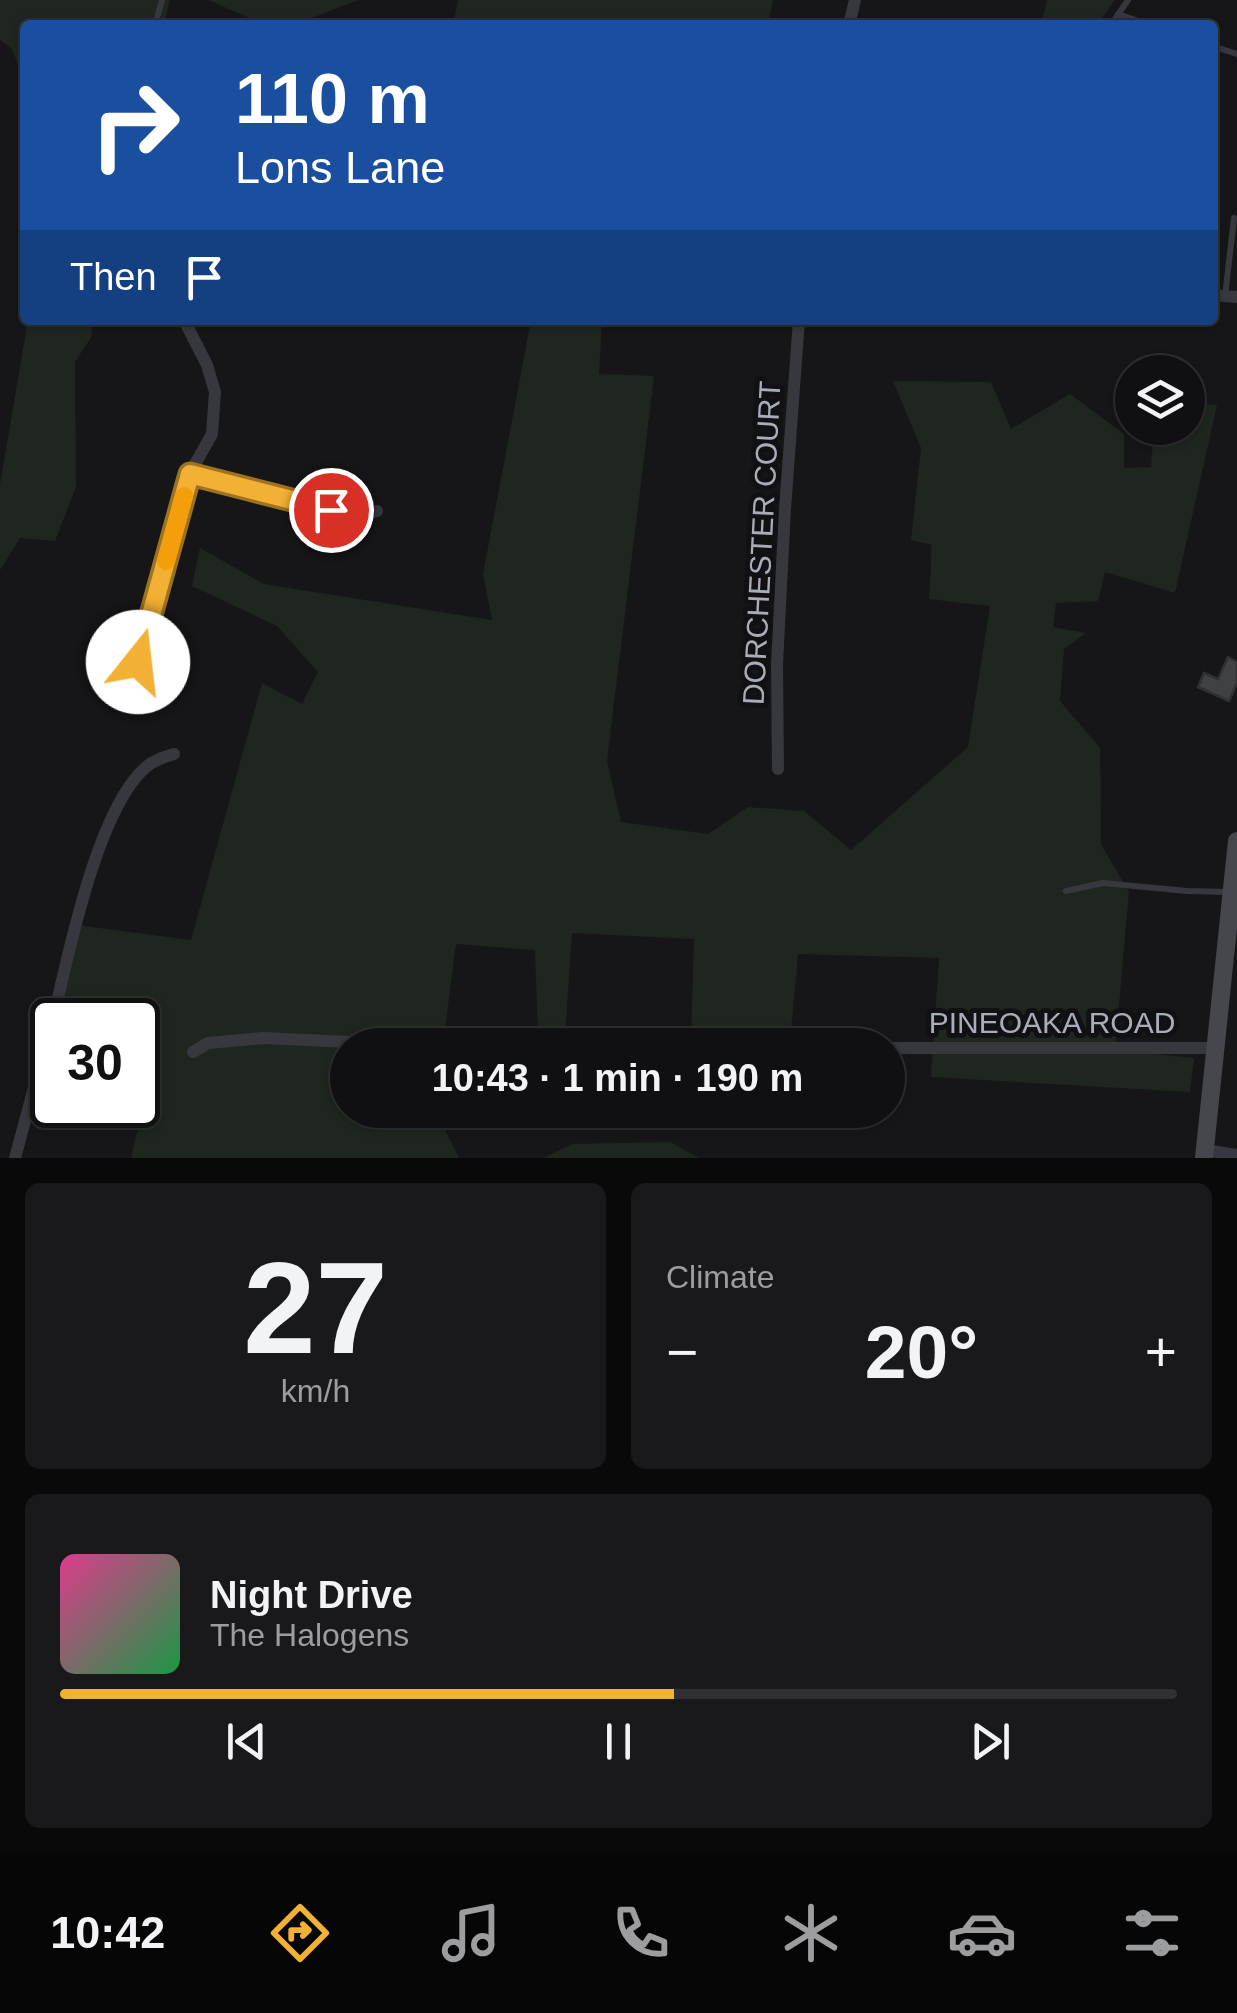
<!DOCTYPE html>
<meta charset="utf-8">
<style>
:root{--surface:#101012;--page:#19191b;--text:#f1f3f6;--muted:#9c9d9f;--line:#303032;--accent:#f2b134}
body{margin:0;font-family:Helvetica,sans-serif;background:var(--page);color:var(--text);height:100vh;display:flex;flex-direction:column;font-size:38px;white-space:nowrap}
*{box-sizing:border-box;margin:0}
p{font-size:32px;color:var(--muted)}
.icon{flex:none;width:55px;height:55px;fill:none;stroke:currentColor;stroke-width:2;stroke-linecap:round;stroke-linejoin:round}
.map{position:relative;height:1158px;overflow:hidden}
.drawer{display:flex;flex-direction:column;gap:25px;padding:25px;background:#09090a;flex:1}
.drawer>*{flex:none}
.hud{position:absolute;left:20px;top:20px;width:1198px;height:305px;border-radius:10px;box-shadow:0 2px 8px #0004,0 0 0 2px var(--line);background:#1a4fa0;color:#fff;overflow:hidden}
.fabs{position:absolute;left:1115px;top:355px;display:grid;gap:20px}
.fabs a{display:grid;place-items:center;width:90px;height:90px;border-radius:50%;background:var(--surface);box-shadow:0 2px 8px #0004,0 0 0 2px var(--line);font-size:50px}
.speed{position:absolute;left:30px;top:998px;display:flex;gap:20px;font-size:50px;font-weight:700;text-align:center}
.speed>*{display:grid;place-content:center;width:130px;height:130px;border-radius:50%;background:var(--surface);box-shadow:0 2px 8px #0004,0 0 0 2px var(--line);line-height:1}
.speed .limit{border:5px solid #111;border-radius:15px;background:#fff;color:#111}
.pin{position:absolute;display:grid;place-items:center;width:85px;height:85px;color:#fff;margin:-42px;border:5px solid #fff;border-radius:50%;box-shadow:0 2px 10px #0007}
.me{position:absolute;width:110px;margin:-55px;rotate:16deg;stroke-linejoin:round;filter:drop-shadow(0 0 8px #0008)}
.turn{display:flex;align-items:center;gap:35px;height:210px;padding:0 50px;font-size:45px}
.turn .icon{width:130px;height:130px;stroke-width:2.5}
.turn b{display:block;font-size:70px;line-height:85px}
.then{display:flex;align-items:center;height:95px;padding:0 50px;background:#0003;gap:20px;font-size:38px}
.big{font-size:75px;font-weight:600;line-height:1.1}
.drawer .card{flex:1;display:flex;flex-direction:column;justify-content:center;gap:15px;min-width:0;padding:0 35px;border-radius:15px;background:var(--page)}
.drawer .dial{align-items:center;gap:0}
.dial b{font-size:130px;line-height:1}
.song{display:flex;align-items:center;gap:30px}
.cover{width:120px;height:120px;border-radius:15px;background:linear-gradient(135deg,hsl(330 70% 55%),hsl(140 70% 35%))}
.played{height:10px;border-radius:5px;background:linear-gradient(90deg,var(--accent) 55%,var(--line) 55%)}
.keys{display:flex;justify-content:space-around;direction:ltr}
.heat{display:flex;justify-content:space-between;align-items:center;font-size:55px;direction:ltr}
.drawer .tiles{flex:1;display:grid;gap:25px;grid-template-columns:1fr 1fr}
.card:last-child{grid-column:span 2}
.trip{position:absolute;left:330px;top:1028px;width:575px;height:100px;border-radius:50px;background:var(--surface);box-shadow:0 2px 8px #0004,0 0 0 2px var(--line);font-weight:600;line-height:100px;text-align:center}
.tabs{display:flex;height:160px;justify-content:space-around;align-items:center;background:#060607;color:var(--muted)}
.tabs .icon{width:70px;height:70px}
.tabs .on{color:var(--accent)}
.tabs b{font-size:45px;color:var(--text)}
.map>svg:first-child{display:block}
.green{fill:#1e261f;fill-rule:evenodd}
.building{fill:#404145;stroke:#303034;stroke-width:2.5}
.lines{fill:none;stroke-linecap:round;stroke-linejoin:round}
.service{stroke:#37383d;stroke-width:6}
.minor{stroke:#37383d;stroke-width:12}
.secondary{stroke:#45474d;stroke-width:18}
.route-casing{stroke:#9d7322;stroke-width:25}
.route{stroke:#f2b134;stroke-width:18}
.slow{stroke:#f59e0b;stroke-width:18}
.labels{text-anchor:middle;stroke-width:10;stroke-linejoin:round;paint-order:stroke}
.street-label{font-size:30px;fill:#a8adb8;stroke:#111113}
</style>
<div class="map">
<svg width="1237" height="1158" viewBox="0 0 1237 1158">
<rect width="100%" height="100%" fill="#161618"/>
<!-- green -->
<g class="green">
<path d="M0,0h170l-6,25h-139v56l-14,-33 -11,-8z"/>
<path d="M208,0h150l-64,25h-28z"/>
<path d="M458,0h315l-5,25h-315z"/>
<path d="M1047,0h68l-18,25h-56z"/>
<path d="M28,320h63l1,16 -17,26 1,125 -21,54 -35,-3 -20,32v-86z"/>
<path d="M531,320h71l-3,54 55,2 -47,385 14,61 87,12 40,-27 56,4 47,39 117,-103 22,-141 -61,-7 3,-54 -21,-5 10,-92 -28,-67 98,1 20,47 59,-35 54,40v34l27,-1 3,-39h34v-25l29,2 -42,188 -70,-21 -7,29 -42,2 -3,24 33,6 -22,16 -4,52 40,47 1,96 28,48 -14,158 79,8 -4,34 -259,-15 8,-119 -141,-4 -8,87 -99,-2 3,-100 -122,-6 -7,104 -27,1 -3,-88 -79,-6 -13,101h-95v65h87l24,48h-328l9,-39 -113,-13 50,-181 114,15 71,-257 40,21 16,-32 -41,-46 -85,-40 8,-38 64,36 228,36 -9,-46zM52,1020h86v85h-86z"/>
<path d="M670,1142l29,16h-156l30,-14z"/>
</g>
<!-- building -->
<path class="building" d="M1228,657l9,5v21l-8,18 -31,-14 6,-14 14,6z"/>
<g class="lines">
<!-- service -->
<g class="service">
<path d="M1118,14l32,11"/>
<path d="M155,25l7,-25"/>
<path d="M1111,25l17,-25"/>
<path d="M1212,46l25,8"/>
<path d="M1225,296l9,-78"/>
<path d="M1066,891l37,-8 84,8 42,1"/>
</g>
<!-- minor -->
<g class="minor">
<path d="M849,25l6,-25"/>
<path d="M1212,295l25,2"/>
<path d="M190,473l141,37 23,4 23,-3"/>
<path d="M119,687l10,-9 9,-17 52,-188 22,-39 3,-42 -8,-27 -23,-45"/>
<path d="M778,769l-1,-105 8,-155 14,-189"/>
<path d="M53,1020c15,-64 44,-211 93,-253 8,-7 18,-10 28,-13"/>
<path d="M888,1048h329"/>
<path d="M193,1052l15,-9 55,-5 108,5 416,2"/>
<path d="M1205,1150l32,5"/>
<path d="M15,1158l37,-137"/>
</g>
<!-- secondary -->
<path class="secondary" d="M1204,1158l33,-317"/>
</g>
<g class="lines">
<!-- route casing -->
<g class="route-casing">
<path id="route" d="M138,662l52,-188 141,36"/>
</g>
<!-- route -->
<use href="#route" class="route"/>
<!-- slow -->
<path class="slow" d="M166,561l18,-65"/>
</g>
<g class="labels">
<!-- street labels -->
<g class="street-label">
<text transform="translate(762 543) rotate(-87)" y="10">DORCHESTER COURT</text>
<text x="1052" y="1033">PINEOAKA ROAD</text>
</g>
</g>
</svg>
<div class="fabs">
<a><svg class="icon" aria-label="layers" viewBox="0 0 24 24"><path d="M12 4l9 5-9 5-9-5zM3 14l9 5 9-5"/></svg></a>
</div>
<div class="speed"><div class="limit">30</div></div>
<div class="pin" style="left:331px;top:510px;background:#d93025"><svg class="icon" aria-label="arrive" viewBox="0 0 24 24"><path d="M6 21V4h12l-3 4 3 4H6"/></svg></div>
<svg class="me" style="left:138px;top:662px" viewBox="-20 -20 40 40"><circle r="19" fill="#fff"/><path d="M0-13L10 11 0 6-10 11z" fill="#f2b134"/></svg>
<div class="trip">10:43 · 1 min · 190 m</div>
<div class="hud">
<div class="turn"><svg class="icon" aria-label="right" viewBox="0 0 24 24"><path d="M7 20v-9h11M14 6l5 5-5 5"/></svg><div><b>110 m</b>Lons Lane</div></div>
<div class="then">Then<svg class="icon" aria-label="arrive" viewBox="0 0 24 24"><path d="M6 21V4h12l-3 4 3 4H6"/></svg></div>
</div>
</div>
<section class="drawer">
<div class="tiles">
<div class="card dial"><b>27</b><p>km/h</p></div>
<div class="card"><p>Climate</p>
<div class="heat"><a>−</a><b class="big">20°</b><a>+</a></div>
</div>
<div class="card">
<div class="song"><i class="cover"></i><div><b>Night Drive</b><p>The Halogens</p></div></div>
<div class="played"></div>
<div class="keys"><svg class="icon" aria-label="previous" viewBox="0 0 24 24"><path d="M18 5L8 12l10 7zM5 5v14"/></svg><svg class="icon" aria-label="pause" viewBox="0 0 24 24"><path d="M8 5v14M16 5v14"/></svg><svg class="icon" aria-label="next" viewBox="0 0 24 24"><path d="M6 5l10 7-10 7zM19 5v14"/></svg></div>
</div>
</div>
</section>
<nav class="tabs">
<b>10:42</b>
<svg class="icon on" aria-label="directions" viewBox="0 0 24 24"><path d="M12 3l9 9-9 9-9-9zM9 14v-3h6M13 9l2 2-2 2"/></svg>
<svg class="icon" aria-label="music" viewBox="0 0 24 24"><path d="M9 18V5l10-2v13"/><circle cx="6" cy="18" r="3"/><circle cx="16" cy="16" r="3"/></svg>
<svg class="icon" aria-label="phone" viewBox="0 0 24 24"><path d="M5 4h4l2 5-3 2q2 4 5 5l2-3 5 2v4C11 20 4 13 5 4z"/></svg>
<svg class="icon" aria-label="climate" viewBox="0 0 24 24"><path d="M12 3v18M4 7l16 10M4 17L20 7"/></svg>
<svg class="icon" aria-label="car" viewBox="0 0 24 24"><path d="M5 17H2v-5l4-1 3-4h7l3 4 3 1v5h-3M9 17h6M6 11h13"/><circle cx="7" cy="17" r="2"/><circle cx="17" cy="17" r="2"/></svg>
<svg class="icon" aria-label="filters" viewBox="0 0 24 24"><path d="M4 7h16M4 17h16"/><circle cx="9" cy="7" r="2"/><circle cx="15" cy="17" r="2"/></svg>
</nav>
